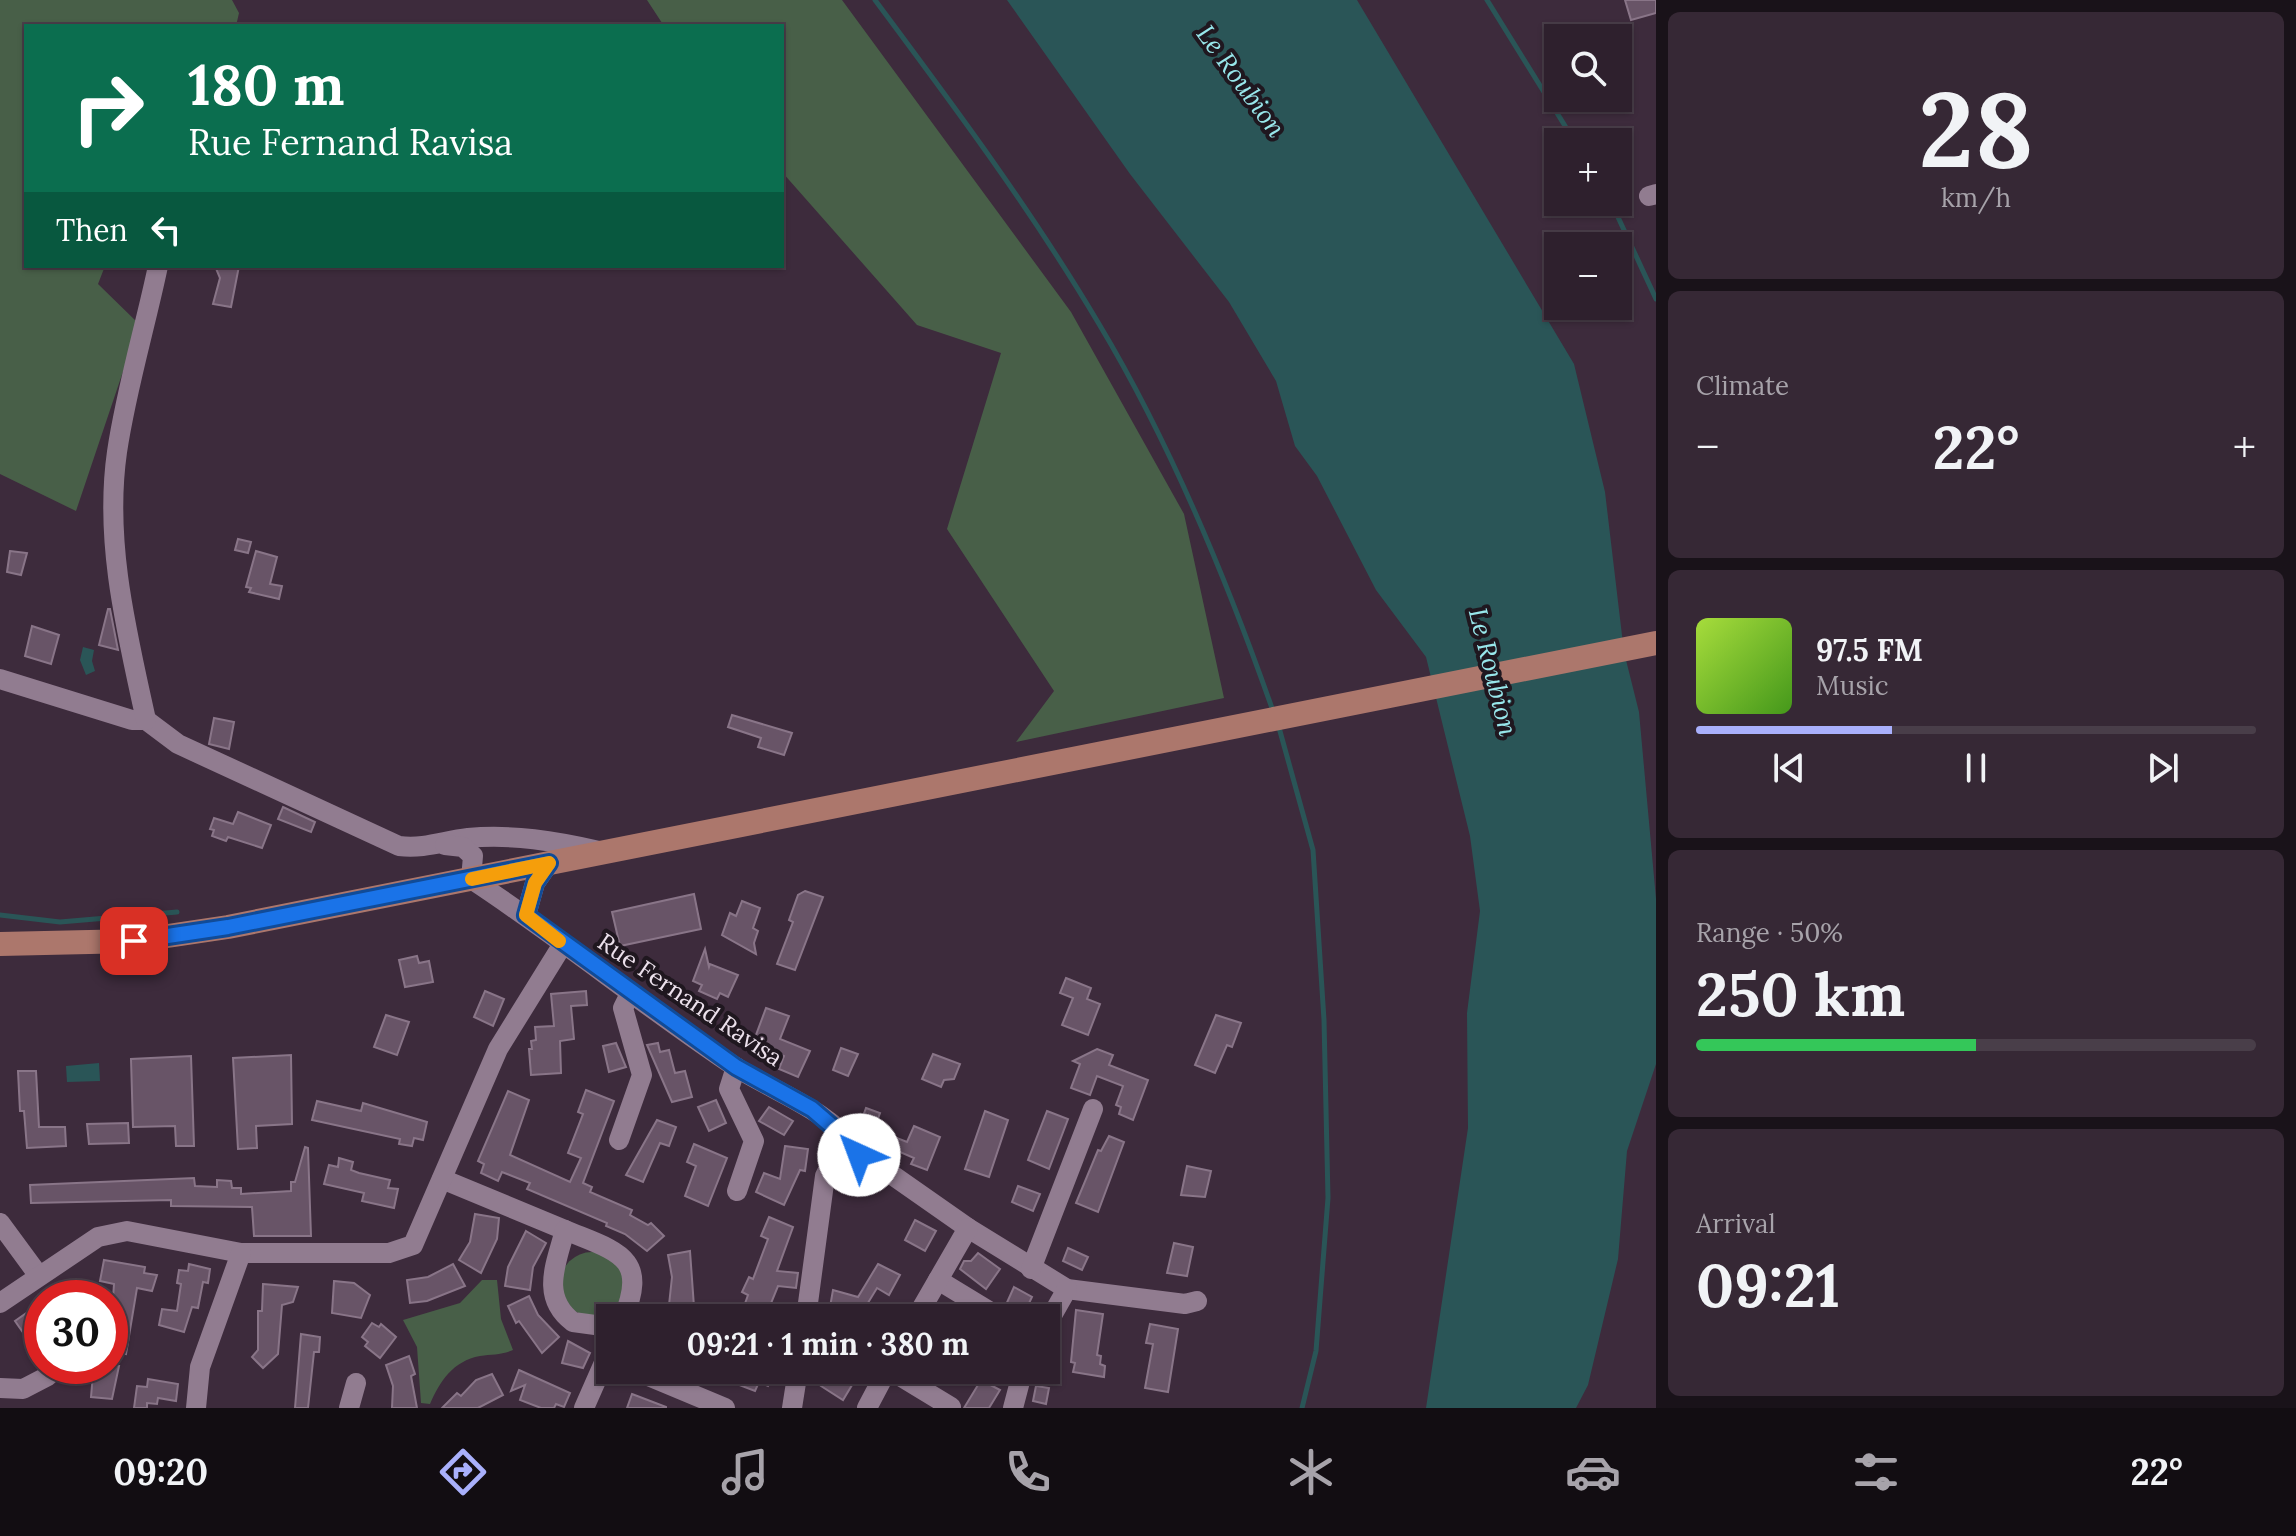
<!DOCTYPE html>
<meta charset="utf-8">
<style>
:root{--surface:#2e202d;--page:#362835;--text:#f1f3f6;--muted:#a7a3aa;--line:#493e49;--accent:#a9b0fc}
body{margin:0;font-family:Lora,serif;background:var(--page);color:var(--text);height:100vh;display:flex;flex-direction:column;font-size:30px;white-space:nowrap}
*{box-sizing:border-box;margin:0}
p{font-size:26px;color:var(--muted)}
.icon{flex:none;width:44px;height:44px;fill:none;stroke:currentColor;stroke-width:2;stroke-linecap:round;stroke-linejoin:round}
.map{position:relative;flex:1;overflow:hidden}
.drawer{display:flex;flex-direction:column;gap:12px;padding:12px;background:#191219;width:640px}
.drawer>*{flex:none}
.guide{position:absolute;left:24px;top:24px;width:760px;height:244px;border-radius:0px;box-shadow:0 2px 6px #0004,0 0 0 2px var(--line);background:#0b6e4f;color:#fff;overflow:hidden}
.buttons{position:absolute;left:1544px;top:24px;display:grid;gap:16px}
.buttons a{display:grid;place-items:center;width:88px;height:88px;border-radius:0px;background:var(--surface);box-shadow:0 2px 6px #0004,0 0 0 2px var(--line);font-size:40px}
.speed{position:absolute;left:24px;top:1280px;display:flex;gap:16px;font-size:40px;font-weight:700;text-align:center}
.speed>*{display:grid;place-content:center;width:104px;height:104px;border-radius:50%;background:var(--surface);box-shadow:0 2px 6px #0004,0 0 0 2px var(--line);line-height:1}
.speed .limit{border:12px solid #d22;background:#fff;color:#111}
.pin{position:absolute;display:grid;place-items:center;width:68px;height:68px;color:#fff;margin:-34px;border-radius:16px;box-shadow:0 4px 12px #0006}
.me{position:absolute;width:88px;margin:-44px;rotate:317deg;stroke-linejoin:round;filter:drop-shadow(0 0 6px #0008)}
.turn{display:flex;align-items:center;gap:28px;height:168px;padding:0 32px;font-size:36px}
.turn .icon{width:104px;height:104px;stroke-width:2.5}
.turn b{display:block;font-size:56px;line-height:68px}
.then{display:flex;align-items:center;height:76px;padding:0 32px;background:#0003;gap:16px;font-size:30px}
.big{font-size:60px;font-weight:700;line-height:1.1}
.drawer .tile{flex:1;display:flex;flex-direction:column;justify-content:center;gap:12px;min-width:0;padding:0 28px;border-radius:12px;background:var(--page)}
.drawer .dial{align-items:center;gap:0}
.dial b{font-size:104px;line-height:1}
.song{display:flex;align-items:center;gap:24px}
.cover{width:96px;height:96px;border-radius:12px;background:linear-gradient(135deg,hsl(80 70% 55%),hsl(100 70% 35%))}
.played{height:8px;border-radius:4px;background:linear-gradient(90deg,var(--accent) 35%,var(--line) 35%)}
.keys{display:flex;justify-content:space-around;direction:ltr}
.heat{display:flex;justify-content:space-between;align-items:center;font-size:44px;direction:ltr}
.charge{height:12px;border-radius:6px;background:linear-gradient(90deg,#34c759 50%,var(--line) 0)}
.trip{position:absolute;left:596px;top:1304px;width:464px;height:80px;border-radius:0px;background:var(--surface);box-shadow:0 2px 6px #0004,0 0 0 2px var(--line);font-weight:700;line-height:80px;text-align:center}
.tabs{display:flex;height:128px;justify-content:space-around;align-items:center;background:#120d12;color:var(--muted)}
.tabs .icon{width:56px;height:56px}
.tabs .active{color:var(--accent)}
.tabs b{font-size:36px;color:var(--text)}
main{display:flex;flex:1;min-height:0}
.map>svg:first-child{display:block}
.green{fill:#485f48}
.water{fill:#2a5557}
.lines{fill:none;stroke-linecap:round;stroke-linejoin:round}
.stream{stroke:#2a5557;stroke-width:5}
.building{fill:#685467;stroke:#897588;stroke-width:2}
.minor{stroke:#917c90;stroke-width:20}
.major{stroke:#ac776c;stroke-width:24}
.route-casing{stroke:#114b97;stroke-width:20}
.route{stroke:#1a73e8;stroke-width:14}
.slow{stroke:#f59e0b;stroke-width:14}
.labels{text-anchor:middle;stroke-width:8;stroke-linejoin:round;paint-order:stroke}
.street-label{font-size:24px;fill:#ece1ec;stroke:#1f171f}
.water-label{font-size:26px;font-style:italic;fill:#98e7eb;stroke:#1f171f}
</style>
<main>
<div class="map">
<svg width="1656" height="1408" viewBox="0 0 1656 1408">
<rect width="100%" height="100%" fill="#3d2b3c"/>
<!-- green -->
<g class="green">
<path d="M0,0h232l7,13 -3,13h-210v240h79l-7,18 41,40 -63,187 -76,-37z"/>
<path d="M647,0h195l229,312 113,202 40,184 -208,44 38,-51 -107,-162 54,-176 -84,-28 -135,-153v-146h-118z"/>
<circle cx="592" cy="1284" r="32"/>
<path d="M482,1280h15l4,39 12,31c-12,5 -21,4 -33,6 -27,5 -40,25 -50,48l-9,-1 -4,-56 -14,-27 57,-17z"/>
</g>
<!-- water -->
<g class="water">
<path d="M1007,0h350l217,364 31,128 19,160 15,60 17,187v165l-29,87 -9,108 -30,126 -12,23h-150l42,-280 -1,-115 13,-102 -10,-75 -44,-179 -50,-67 -59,-114 -22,-30 -19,-65 -47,-79 -99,-128z"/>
<path d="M83,647l11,3 -2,11 3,10 -9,4 -6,-15z"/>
<path d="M99,1063l1,18 -33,1 -1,-16z"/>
</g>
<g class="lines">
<!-- stream -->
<g class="stream">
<path d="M875,0c79,106 157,211 224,324 72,120 128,256 174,387"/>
<path d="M1487,0l88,142"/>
<path d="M1611,202l45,97"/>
<path d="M1278,724l35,126 11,170 4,178 -12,153 -14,57"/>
<path d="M0,915l60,7 117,-10"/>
</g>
</g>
<!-- building -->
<g class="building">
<path d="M1625,0h31v13l-25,7z"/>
<path d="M215,266h24l-8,41 -18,-3 7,-26z"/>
<path d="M238,539l13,3 -3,11 -13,-3z"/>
<path d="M10,551l17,2 -6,22 -14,-3z"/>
<path d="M256,551l21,6 -7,27 12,2 -3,13 -30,-7 2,-4 -5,-1z"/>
<path d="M108,609h2l8,41 -19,-5z"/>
<path d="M32,626l27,9 -8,29 -26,-8z"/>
<path d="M732,715l60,18 -8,22 -26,-8 3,-9 -33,-11z"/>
<path d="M214,718l20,4 -5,27 -20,-5z"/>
<path d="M283,807l32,15 -4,10 -33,-13z"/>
<path d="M238,812l33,13 -9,23 -34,-11 -2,4 -14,-5 2,-6 -4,-1 4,-11 19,6z"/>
<path d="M805,891l18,6 -28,73 -18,-6 16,-42 -4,-2 9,-25z"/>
<path d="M694,894l7,35 -81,17 -8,-34z"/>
<path d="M742,901l18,7 -7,20 5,3 -4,12 2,11 -34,-19 8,-22 6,3z"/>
<path d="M705,949l4,18 1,-3 28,11 -10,22 -8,-4 -3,6 -18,-8 3,-6 -9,-4z"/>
<path d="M417,956l2,7 10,-2 4,21 -28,5 -6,-27z"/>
<path d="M1066,978l25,10 -4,11 13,5 -12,31 -26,-10 11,-27 -13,-5z"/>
<path d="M485,991l19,8 -11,27 -19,-9z"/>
<path d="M586,991l1,14 -16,1 3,33 -14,2 1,32 -30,2 -2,-26h3l-1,-8 5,-1 -1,-13 19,-1 -3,-32z"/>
<path d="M766,1008l23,8 -9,23 30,12 -12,26 -19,-8 5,-13 -31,-13z"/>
<path d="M386,1015l23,7 -12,33 -23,-8z"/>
<path d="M1216,1015l25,8 -9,24 -5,-2 -12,28 -20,-8z"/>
<path d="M616,1043l10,24 -17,5 -6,-26z"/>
<path d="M658,1043l2,9 9,-2 6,23 10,-2 7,26 -20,5 -25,-57z"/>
<path d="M841,1048l17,6 -10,22 -15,-6z"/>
<path d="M1097,1049l16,6 -4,10 39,15 -15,40 -14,-6 2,-7 -5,-2 7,-19 -26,-10 -7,19 -19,-7 9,-24 -7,-3z"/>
<path d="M933,1054l27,10 -6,15 -10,1 -3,7 -19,-8z"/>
<path d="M291,1055l1,69 -36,2 1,22 -19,1 -5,-91z"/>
<path d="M191,1056l3,90h-18l-1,-20 -42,1 -2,-68z"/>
<path d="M18,1071h18l3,56h26l1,19 -39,2 -3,-37h-4z"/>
<path d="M586,1090l28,11 -31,82 9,4 -2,5 42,18 -2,5 18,10 3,-2 13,13 -17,15 -22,-17 -19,-8 1,-3 -80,-34 3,-6 -28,-11 -4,9 -17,-8 3,-9 -6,-3 30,-70 21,9 -19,55 60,27 11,-24 -13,-5 15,-39 -5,-2z"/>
<path d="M716,1100l10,23 -17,8 -11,-24z"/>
<path d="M317,1101l44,10 2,-8 64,19 -4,18 -9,-2 -2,8 -13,-2 1,-5 -88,-19z"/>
<path d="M769,1107l24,14 -9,14 -25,-14z"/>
<path d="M866,1108l14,5 -11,30 -11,-13z"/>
<path d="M985,1111l23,9 -19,57 -24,-8z"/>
<path d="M1047,1111l21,8 -19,50 -21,-9z"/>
<path d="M657,1120l19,7 -7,19 -9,-3 -17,39 -17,-7z"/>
<path d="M128,1123l1,20 -40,1 -2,-20z"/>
<path d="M914,1126l26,11 -13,33 -16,-6 3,-6 -21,-9 4,-11 10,4z"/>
<path d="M1109,1136l15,6 -26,70 -22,-9 22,-53 3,1z"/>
<path d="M694,1144l33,14 -19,48 -23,-10 11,-30 -9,-4z"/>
<path d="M785,1146l23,3 -3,22 -5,-1 -16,35 -28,-13 8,-19 16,6z"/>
<path d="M305,1147l3,1 3,88h-57l-2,-29 -81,-1v-6l-140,3 -1,-18 164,-7 1,8 22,1v-7l14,1 1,7h9v6l50,-3v-9h4z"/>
<path d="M339,1158l14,4 -2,8 8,3 31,7 -2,8 10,1 -4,19 -32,-7 2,-8 -40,-9 5,-19 9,2z"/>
<path d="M1187,1166l24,5 -6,26 -24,-2z"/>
<path d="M1018,1186l22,8 -7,17 -21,-9z"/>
<path d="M475,1214l24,4 -2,21 -16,34 -22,-13 11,-18z"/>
<path d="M769,1217l24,10 -16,44 21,2 -2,15 -18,-2 -13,32h-15l2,-6 -9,-3 5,-14 -6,-3 7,-15 4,2 15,-40 -7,-3z"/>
<path d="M915,1220l21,11 -11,20 -20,-11z"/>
<path d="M526,1231l20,12 -13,24 -3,23 -25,-4 3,-19z"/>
<path d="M1174,1243l19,4 -6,29 -20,-3z"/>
<path d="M1068,1248l20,9 -6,13 -19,-9z"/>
<path d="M690,1251l4,56 -25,-2 3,-28 -4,-22z"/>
<path d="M978,1253l22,16 -14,20 -26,-20 4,-8h7z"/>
<path d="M104,1260l41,7 -1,6 13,2 -5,16 -15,-3 -11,66 -13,-2 1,-10 -4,-1 4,-57 -14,-3z"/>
<path d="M189,1264l21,5 -2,14 -5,-1 -5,26 -6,-1 -8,25 -25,-7 3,-16 15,2 4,-27 -4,-1 2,-13 9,1z"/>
<path d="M453,1264l12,22 -38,15 -17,2 -3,-23 21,-3z"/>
<path d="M878,1264l22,11 -11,20 -12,-7 -17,28 -11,-6 -19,-3 3,-17 25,7z"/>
<path d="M334,1281l20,2 16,12 -9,23 -29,-5z"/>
<path d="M263,1284l35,3 -5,15 -11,3 -4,49 -15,14 -11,-11 6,-7v-39h4z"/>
<path d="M1014,1287l18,10 -10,21h-22z"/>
<path d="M529,1296l9,19 21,22 -17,16 -23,-32 -3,2 -8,-17z"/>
<path d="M1076,1310l27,4 -6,41 4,1 -1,8 5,2 -1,11 -31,-5 2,-9 -4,-1z"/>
<path d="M42,1311v21l-13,9 -14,-20 13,-9 4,6z"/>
<path d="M372,1323l7,4 2,-3 15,13 -16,21 -15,-12 3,-4 -6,-5z"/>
<path d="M1150,1324l28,5 -10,63 -23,-4 8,-44 -7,-1z"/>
<path d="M301,1334l19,3 -1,15h-5l-6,56h-13z"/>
<path d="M568,1341l22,12 -7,15 -21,-5z"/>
<path d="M409,1356l6,18 -4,2 6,32h-25l1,-22 -7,-21z"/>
<path d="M98,1366h21l-7,33 -21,-2 2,-23 5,1z"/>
<path d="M519,1370l51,23 -6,14 -8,-3 -2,4h-13l-21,-8 5,-15 -14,6z"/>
<path d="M730,1370h44l-6,16 -9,-4 -4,9 -52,-20z"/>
<path d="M831,1370h8l16,10 -12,20 -22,-14z"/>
<path d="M492,1374l11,21 -25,13h-36l15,-15 4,3 15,-16z"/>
<path d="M148,1379l30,5 -2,17 -18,-3 -1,6 -10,-1v5h-13l3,-22 10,1z"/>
<path d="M981,1380l19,10 -11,18h-25z"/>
<path d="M1036,1386l13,2 -3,16 -13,-3z"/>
<path d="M632,1394l34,13v1h-39z"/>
</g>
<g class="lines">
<!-- minor -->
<g class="minor">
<path d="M1649,196l7,-2"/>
<path d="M0,679l132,41h14l32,24 221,102c26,3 44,-5 69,-8 45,-4 87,3 131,13"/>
<path d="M146,720c-19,-87 -42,-178 -29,-268 9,-62 28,-124 41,-186"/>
<path d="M445,845l18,2 10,9 -2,23c90,59 173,127 263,187 40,26 96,44 124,85l-1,13 -13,6"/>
<path d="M526,915l9,-32 14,-20"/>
<path d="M736,1067l-7,22 25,52 -17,50"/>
<path d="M619,1140l23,-65 -19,-67 7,-14"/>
<path d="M858,1151l110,77 99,61 118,15 12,-3"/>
<path d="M442,1179l123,51"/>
<path d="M0,1223l39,53"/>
<path d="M1031,1269l62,-160"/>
<path d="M938,1280l51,31"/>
<path d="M0,1303l98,-66 29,-6 114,22h148l24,-8 85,-196 65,-105"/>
<path d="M806,1318l19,-142 8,-16"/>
<path d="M916,1318l52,-90"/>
<path d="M1046,1326l21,-37"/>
<path d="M610,1327l-37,-5c-33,-25 -17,-58 -8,-92 50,21 85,26 58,88"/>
<path d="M634,1370l91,38"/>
<path d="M890,1370l61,37"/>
<path d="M0,1388l23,1 25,-13"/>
<path d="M196,1408l4,-41 41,-114"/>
<path d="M349,1408l7,-25"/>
<path d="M584,1408l26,-59"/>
<path d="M792,1408l6,-38"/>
<path d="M867,1408l20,-38"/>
<path d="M1013,1408l10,-38"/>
</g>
<!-- major -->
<path class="major" d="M0,944l134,-3 94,-14 1428,-284"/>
</g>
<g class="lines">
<!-- route casing -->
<g class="route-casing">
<path id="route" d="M134,941l94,-14 321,-64 -14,20 -9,32 210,152 76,42 44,38 3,8"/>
</g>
<!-- route -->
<use href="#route" class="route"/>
<!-- slow -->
<path class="slow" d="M472,879l77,-16 -14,20 -9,32 33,26"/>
</g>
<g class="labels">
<!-- street labels -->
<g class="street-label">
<text transform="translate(690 1000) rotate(34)" y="8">Rue Fernand Ravisa</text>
</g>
<!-- water labels -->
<g class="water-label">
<text transform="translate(1241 81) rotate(54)" y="9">Le Roubion</text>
<text transform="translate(1493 672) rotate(76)" y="9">Le Roubion</text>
</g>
</g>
</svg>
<div class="buttons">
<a><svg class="icon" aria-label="search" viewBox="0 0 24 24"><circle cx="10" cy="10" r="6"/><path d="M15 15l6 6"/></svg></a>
<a>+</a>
<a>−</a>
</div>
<div class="speed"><div class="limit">30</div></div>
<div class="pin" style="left:134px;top:941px;background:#d93025"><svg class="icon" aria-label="arrive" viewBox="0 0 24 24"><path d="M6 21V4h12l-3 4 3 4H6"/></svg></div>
<svg class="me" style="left:859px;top:1155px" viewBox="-20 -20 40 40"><circle r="19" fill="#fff"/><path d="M0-13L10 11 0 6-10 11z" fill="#1a73e8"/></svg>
<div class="trip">09:21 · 1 min · 380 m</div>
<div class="guide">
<div class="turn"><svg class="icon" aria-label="right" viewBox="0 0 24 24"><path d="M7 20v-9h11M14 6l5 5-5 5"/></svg><div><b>180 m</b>Rue Fernand Ravisa</div></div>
<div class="then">Then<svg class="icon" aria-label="left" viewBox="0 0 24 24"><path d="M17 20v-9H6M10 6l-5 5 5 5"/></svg></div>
</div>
</div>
<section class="drawer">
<div class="tile dial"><b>28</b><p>km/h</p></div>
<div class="tile"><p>Climate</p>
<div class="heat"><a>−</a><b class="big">22°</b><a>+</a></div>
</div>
<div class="tile">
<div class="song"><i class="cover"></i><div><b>97.5 FM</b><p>Music</p></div></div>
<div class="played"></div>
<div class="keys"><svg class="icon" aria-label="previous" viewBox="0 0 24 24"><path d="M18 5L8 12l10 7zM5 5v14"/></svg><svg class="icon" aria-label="pause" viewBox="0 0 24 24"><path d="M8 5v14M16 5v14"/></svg><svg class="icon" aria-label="next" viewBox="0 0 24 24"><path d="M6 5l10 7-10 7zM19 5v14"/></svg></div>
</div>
<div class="tile"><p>Range · 50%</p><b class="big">250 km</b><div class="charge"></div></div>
<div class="tile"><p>Arrival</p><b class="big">09:21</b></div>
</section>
</main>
<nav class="tabs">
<b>09:20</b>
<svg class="icon active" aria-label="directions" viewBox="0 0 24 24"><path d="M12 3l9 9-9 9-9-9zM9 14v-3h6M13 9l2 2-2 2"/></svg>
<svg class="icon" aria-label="music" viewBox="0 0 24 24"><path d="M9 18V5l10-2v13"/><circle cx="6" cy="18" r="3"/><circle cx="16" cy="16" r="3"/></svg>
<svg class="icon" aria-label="phone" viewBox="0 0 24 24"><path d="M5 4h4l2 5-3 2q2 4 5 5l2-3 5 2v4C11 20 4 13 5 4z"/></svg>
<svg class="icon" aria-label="climate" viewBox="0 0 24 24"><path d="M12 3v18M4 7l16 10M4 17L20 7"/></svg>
<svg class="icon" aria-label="car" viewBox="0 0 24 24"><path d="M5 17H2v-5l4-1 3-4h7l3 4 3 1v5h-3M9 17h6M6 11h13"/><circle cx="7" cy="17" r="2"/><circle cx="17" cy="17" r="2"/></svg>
<svg class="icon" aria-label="filters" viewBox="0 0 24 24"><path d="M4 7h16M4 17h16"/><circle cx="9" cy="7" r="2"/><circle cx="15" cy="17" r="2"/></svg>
<b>22°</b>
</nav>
